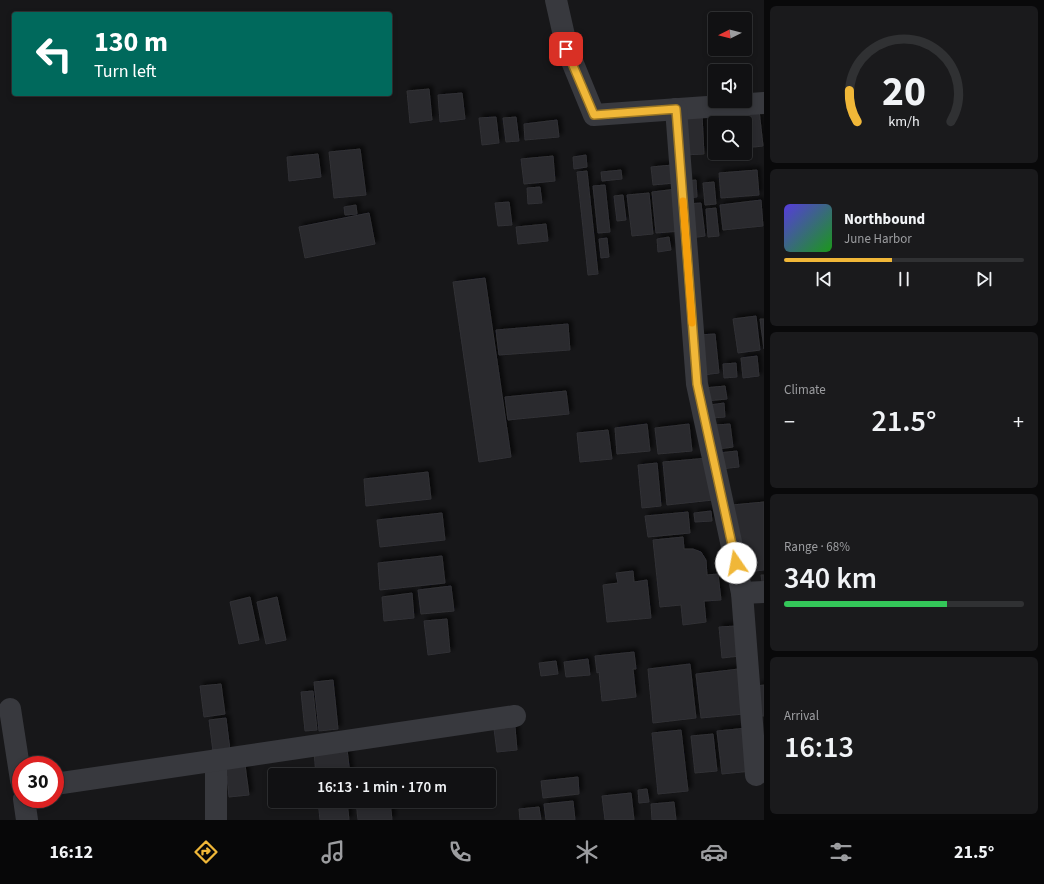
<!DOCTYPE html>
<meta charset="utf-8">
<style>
:root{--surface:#111113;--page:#1a1a1c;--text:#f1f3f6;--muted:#9c9da0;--line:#303133;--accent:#f0b738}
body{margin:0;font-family:"Source Sans 3",sans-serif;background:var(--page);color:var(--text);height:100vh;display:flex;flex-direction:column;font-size:15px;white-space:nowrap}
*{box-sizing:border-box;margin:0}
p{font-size:13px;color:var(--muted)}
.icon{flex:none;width:22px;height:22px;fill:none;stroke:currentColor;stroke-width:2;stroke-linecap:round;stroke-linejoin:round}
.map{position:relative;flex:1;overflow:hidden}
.details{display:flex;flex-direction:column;gap:6px;padding:6px;background:#09090a;width:280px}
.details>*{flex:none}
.banner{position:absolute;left:12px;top:12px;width:380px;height:84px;border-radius:4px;box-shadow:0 2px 6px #0003,0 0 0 1px var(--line);background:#00695c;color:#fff;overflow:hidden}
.needle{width:26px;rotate:264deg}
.controls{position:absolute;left:708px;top:12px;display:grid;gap:8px}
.controls a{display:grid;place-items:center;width:44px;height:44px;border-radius:4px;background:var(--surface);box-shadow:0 2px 6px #0003,0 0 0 1px var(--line);font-size:20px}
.speed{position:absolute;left:12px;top:756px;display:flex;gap:8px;font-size:20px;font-weight:700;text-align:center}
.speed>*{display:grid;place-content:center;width:52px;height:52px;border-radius:50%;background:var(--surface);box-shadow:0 2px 6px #0003,0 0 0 1px var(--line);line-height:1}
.speed .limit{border:6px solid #d22;background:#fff;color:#111}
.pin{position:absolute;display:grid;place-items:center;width:34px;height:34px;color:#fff;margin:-17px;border-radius:8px;box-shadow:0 2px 6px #0006}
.me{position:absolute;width:44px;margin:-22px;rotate:348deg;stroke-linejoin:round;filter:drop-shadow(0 0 3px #0008)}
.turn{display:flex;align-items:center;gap:14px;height:84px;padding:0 16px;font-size:18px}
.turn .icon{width:52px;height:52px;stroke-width:2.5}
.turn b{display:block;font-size:28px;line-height:34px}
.big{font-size:30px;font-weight:600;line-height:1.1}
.details .widget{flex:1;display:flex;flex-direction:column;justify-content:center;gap:6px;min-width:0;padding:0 14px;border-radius:6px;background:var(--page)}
.details .dial{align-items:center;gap:0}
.dial svg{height:104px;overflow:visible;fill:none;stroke:var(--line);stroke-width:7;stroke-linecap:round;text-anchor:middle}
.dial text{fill:var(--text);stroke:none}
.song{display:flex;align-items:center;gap:12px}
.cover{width:48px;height:48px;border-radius:6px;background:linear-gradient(135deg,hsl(250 70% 55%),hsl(120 70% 35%))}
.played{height:4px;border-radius:2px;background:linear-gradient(90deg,var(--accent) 45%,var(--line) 45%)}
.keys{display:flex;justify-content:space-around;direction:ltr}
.heat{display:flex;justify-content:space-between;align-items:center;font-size:22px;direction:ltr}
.charge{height:6px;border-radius:3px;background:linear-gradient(90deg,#34c759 68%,var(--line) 0)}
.trip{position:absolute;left:268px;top:768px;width:228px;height:40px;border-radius:4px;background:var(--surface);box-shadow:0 2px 6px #0003,0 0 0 1px var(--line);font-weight:600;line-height:40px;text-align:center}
.menu{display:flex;height:64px;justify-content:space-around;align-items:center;background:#070708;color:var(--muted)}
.menu .icon{width:28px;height:28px}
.menu .active{color:var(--accent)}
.menu b{font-size:18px;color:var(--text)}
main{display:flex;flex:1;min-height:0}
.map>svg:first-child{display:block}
.building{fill:#2a2a2d;stroke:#313135;filter:url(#shadow)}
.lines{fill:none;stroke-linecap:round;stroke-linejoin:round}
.minor{stroke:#38393e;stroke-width:22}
.route-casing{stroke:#9c7724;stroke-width:10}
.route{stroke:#f0b738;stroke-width:7}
.slow{stroke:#f59e0b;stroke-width:7}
</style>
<main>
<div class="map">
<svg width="764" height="820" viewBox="0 0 764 820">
<defs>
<filter id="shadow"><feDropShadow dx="3.5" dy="-3.5" stdDeviation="2" flood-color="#0009"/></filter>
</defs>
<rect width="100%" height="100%" fill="#171719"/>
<!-- building -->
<g class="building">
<path d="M429,89l3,31 -22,3 -3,-32z"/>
<path d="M462,93l3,26 -25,3 -2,-27z"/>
<path d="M759,110l4,36 -18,2v-25h-18l-1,-9z"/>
<path d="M702,114l2,40 -21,1 -2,-40z"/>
<path d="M496,117l3,26 -17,2 -3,-27z"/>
<path d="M516,117l3,24 -13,1 -3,-24z"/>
<path d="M557,120l2,17 -34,3 -1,-16z"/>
<path d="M360,149l6,46 -32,3 -5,-46z"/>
<path d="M318,154l3,23 -32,4 -2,-24z"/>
<path d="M586,155l1,12 -13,2 -1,-12z"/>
<path d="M553,156l2,25 -31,3 -3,-25z"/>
<path d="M672,165l2,18 -21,2 -2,-18z"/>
<path d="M621,170l1,9 -20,2 -1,-9z"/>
<path d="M757,170l2,25 -38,3 -2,-25z"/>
<path d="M587,171l11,103 -10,1 -11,-103z"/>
<path d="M696,180l1,17 -11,1 -1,-17z"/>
<path d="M714,182l2,22 -11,1 -2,-22z"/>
<path d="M605,185l5,47 -12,1 -5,-47z"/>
<path d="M540,187l2,16 -14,1 -1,-16z"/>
<path d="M677,189l4,42 -25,2 -4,-41z"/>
<path d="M649,193l4,41 -21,2 -5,-41z"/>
<path d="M623,195l3,25 -9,1 -3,-25z"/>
<path d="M761,200l2,26 -40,4 -3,-25z"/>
<path d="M509,202l3,23 -14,1 -3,-23z"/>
<path d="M701,203l4,33 -14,2 -4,-34z"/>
<path d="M356,205l1,9 -12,1 -1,-8z"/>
<path d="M716,208l3,28 -11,1 -2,-28z"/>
<path d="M369,213l6,31 -70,14 -6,-31z"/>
<path d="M546,224l2,17 -30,3 -2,-17z"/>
<path d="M669,237l2,13 -13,2 -1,-13z"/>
<path d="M607,238l2,19 -8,1 -2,-19z"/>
<path d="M485,278l26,179 -32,5 -26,-180z"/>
<path d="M756,316l4,34 -22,3 -5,-34z"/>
<path d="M760,319h4v30z"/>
<path d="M568,324l2,26 -71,5 -3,-25z"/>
<path d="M715,334l4,39 -16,2 -5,-40z"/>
<path d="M757,356l2,20 -16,2 -2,-20z"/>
<path d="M736,363l1,14 -13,1 -1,-14z"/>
<path d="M725,386l2,13 -22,2 -1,-13z"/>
<path d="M566,391l3,23 -61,6 -3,-23z"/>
<path d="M724,403l1,14 -13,1 -2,-13z"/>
<path d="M647,424l3,27 -33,3 -2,-26z"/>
<path d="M689,424l3,27 -34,3 -3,-26z"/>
<path d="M730,424l3,23 -15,2 -3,-24z"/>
<path d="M608,430l4,29 -32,3 -3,-29z"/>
<path d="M737,451l2,16 -19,2 -2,-16z"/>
<path d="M708,458l5,42 -46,5 -4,-43z"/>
<path d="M657,463l4,43 -19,2 -4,-43z"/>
<path d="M428,472l3,27 -65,7 -2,-27z"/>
<path d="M764,502v68l-25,3 -7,-68z"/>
<path d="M711,511l1,10 -17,1 -1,-9z"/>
<path d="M688,512l2,21 -42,4 -3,-21z"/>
<path d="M442,513l3,27 -65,7 -3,-27z"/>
<path d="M683,537l1,12h9l8,3 5,8 1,15 11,-1 3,26 -17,1 2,21 -23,3 -2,-20 -21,2 -7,-67z"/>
<path d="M442,556l3,27 -65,7 -2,-27z"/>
<path d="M633,571l1,11 13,-2 4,38 -44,4 -4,-37 15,-2 -2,-10z"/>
<path d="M761,575h3v13h-1z"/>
<path d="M451,586l3,25 -33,3 -3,-24z"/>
<path d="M412,593l2,25 -30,3 -2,-24z"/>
<path d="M250,597l9,43 -20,4 -9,-42z"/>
<path d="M277,597l9,43 -20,4 -9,-42z"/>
<path d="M447,619l3,33 -22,3 -4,-34z"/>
<path d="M737,626l3,30 -18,2 -3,-31z"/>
<path d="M634,652l2,17h-3l3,28 -34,4 -3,-29 -2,1 -2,-17z"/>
<path d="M588,659l2,16 -24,2 -2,-15z"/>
<path d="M556,661l2,13 -17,2 -2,-13z"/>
<path d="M690,664l6,54 -43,5 -5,-54z"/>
<path d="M739,669l5,45 -43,4 -5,-44z"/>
<path d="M333,680l5,49 -19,2 -5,-49z"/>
<path d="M221,684l4,30 -21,3 -4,-31z"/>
<path d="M764,685v31h-3l-3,-30z"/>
<path d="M313,691l4,39 -12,1 -4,-39z"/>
<path d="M226,718l4,32 -17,2 -4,-32z"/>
<path d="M515,727l2,23 -20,2 -3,-23z"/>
<path d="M747,728l5,43 -30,3 -5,-43z"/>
<path d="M681,730l7,61 -30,3 -6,-61z"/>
<path d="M713,734l4,37 -22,2 -4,-37z"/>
<path d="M347,749l3,26h-34l-2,-23z"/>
<path d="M245,765l4,30 -20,2 -3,-30z"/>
<path d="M578,777l1,17 -36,4 -2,-17z"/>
<path d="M647,789l2,13 -10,1 -1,-13z"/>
<path d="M631,793l3,27h-29l-3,-24z"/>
<path d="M318,801h29l2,19h-29z"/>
<path d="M364,801h26l2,19h-34l-2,-18z"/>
<path d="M573,801l2,19h-29l-2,-16z"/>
<path d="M674,802l2,18h-24l-1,-16z"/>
<path d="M539,807l2,13h-21l-1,-11z"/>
</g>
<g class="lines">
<!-- minor -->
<g class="minor">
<path d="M556,0l11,49 27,66 170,-12"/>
<path d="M676,109l21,275 45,209"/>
<path d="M10,709l11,71"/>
<path d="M216,760v60"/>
<path d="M756,775l-14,-182 22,-1"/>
<path d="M55,784l460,-68"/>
<path d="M24,799l3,21"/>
</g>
</g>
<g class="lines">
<!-- route casing -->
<g class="route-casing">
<path id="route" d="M566,49l28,66 82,-6 21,275 39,179"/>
</g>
<!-- route -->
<use href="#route" class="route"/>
<!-- slow -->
<path class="slow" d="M683,201l9,122"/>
</g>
</svg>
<div class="controls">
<a><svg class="needle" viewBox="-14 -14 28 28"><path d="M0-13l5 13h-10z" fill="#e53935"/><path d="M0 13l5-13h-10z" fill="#9c9da0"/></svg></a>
<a><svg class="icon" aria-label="sound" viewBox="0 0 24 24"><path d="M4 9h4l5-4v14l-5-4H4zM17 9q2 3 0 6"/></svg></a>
<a><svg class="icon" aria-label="search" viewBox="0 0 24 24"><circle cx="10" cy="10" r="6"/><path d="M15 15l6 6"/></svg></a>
</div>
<div class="speed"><div class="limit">30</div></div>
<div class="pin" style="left:566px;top:49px;background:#d93025"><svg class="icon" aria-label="arrive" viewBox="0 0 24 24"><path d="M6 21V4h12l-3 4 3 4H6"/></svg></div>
<svg class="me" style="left:736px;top:563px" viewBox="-20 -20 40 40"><circle r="19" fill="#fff"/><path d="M0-13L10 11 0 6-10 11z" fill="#f0b738"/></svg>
<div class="trip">16:13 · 1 min · 170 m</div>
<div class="banner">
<div class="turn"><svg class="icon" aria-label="left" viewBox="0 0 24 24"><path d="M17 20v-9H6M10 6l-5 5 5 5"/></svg><div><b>130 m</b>Turn left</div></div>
</div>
</div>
<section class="details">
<div class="widget dial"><svg viewBox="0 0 100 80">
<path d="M14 69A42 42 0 1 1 86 69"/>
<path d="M14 69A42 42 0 0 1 8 45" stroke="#f0b738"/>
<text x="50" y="56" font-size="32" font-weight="700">20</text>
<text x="50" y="72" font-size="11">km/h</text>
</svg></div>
<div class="widget">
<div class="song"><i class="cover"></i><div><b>Northbound</b><p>June Harbor</p></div></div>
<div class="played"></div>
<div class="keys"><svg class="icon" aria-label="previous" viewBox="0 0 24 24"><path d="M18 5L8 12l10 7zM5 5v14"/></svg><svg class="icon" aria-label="pause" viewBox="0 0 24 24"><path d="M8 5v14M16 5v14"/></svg><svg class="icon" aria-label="next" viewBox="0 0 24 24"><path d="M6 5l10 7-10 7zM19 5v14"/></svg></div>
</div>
<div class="widget"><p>Climate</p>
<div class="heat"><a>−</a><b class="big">21.5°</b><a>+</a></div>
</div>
<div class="widget"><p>Range · 68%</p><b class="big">340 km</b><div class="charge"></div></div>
<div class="widget"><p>Arrival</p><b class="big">16:13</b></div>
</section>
</main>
<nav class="menu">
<b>16:12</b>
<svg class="icon active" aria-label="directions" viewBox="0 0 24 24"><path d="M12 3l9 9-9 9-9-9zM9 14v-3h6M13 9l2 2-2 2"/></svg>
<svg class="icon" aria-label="music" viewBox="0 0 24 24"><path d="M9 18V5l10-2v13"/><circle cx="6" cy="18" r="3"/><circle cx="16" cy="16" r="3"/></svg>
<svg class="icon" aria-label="phone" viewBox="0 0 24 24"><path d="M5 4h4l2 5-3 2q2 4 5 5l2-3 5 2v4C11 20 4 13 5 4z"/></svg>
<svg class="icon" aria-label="climate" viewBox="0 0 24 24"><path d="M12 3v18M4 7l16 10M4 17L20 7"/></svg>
<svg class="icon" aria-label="car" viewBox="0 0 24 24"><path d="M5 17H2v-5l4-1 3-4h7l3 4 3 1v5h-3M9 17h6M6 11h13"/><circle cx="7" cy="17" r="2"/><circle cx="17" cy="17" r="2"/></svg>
<svg class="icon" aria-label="filters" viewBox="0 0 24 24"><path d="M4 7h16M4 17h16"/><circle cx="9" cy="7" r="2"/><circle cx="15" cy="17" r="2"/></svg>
<b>21.5°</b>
</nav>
